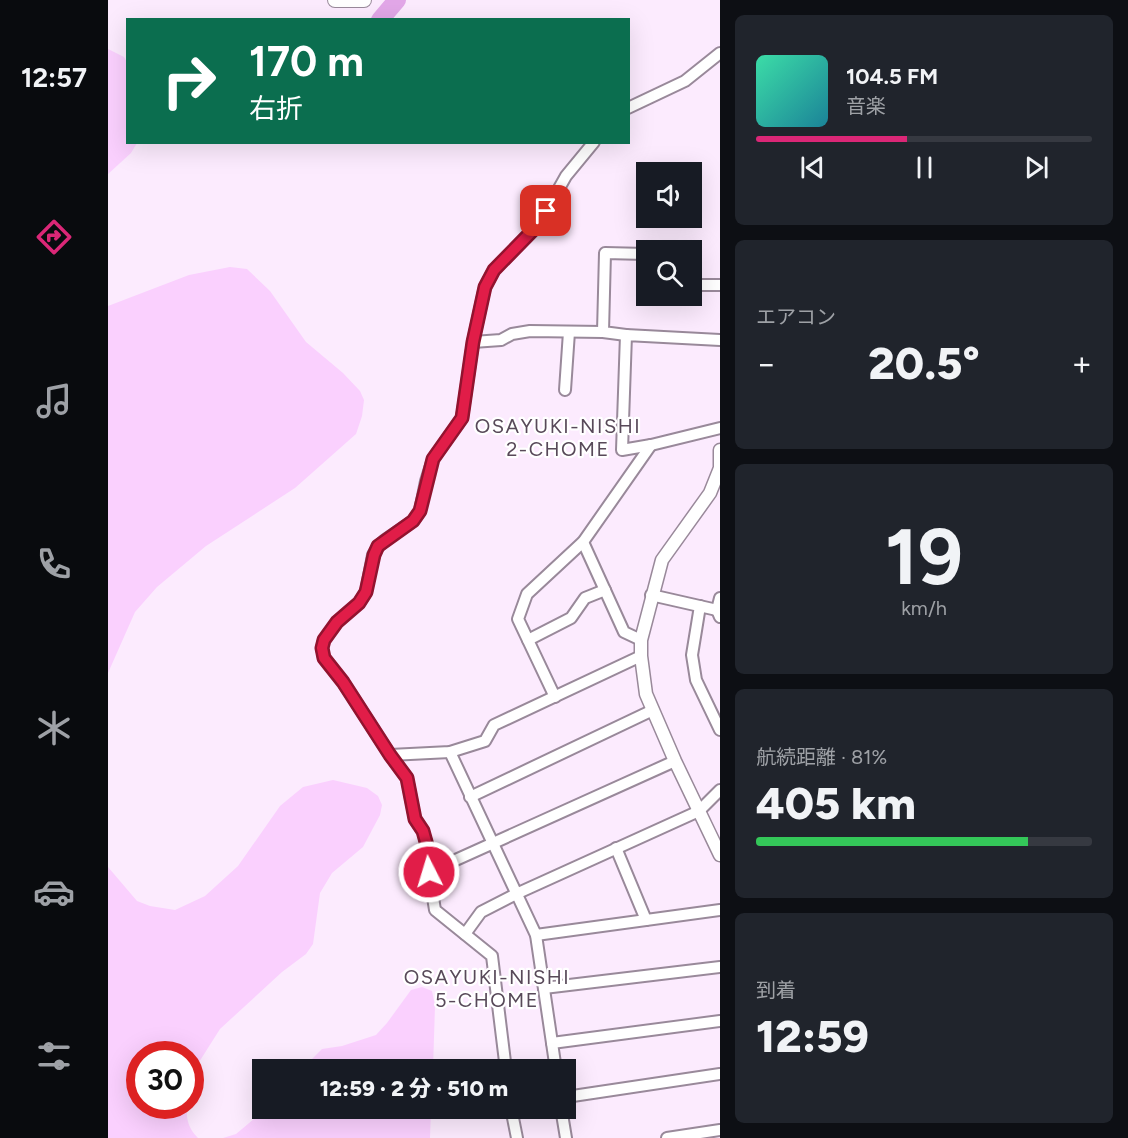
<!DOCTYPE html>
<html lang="ja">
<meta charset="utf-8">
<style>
:root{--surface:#171b24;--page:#20242c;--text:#f1f3f6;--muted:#9ea1a6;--line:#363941;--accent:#db2777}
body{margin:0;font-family:Figtree,"Noto Sans JP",sans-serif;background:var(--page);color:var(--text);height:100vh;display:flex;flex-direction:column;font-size:22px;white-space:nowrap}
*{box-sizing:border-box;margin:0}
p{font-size:20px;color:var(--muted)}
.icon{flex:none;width:33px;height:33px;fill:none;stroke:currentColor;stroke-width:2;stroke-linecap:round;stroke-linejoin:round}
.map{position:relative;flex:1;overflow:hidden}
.details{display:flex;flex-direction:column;gap:15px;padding:15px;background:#0d0f14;width:408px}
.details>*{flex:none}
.banner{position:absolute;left:18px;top:18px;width:504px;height:126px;border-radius:0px;box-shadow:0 6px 24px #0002;background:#0b6e4f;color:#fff;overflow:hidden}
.buttons{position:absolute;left:528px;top:162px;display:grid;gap:12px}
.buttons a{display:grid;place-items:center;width:66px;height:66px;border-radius:0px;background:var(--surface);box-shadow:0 6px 24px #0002;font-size:30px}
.speed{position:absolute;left:18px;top:1041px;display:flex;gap:12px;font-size:30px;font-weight:700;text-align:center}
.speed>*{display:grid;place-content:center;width:78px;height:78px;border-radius:50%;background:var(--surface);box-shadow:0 6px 24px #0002;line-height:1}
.speed .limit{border:9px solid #d22;background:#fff;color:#111}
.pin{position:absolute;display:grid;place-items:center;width:51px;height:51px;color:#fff;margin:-26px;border-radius:12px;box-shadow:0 3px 9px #0006}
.me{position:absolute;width:66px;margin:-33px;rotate:355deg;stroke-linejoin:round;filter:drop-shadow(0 0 4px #0008)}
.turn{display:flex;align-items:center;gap:21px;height:126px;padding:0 24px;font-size:27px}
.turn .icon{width:78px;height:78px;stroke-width:2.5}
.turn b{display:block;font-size:42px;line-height:51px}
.big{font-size:45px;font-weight:800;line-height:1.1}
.details .card{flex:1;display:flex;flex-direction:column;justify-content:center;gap:9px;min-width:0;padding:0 21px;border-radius:9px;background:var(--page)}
.details .dial{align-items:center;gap:0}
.dial b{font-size:78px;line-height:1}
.song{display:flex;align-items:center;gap:18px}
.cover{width:72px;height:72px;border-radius:9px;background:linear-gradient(135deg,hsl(160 70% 55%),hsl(190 70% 35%))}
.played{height:6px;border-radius:3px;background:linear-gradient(90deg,var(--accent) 45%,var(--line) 45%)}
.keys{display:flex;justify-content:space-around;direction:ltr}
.heat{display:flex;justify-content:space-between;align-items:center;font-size:33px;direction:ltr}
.charge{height:9px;border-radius:4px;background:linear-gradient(90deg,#34c759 81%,var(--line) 0)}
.trip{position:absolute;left:144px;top:1059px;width:324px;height:60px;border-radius:0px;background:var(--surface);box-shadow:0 6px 24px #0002;font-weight:800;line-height:60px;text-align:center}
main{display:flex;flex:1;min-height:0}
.tabs{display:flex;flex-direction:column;width:108px;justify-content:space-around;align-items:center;background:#090b0e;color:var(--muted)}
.tabs .icon{width:42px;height:42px}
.tabs .selected{color:var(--accent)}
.tabs b{font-size:27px;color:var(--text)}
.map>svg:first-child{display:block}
.green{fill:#fad0fe}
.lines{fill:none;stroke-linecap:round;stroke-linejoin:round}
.river{stroke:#e2a7e8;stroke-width:18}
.minor-casing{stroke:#99899a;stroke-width:14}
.tertiary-casing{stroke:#99899a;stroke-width:15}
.secondary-casing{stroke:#99899a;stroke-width:16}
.minor{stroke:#fff;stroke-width:10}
.tertiary{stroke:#fff;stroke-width:12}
.secondary{stroke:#fff;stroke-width:14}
.route-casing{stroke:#92132f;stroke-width:15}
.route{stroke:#e11d48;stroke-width:10}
.labels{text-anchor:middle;stroke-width:4.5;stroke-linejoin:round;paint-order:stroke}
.neighbourhood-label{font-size:20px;letter-spacing:1.5px;fill:#584959;stroke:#fff}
</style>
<main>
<nav class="tabs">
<b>12:57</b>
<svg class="icon selected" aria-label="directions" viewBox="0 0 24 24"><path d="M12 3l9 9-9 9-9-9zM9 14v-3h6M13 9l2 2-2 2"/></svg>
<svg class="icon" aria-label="music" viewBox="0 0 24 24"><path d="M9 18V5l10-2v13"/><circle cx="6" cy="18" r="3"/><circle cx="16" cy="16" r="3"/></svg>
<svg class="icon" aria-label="phone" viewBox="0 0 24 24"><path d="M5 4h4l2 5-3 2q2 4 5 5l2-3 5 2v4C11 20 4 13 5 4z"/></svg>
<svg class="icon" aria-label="climate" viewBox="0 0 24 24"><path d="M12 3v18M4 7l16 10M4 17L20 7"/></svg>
<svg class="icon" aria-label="car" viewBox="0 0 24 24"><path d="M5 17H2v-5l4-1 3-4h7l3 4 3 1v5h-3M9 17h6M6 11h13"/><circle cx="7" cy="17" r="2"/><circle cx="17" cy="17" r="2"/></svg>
<svg class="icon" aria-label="filters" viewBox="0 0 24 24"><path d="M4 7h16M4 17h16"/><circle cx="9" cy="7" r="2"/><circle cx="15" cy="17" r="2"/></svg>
</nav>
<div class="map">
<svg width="612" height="1138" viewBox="0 0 612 1138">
<rect width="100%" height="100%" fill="#fcebfe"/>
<!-- green -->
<g class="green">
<path d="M0,49l16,8 3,5 1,80 9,1 -6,10 -23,21z"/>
<path d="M122,267l17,2 23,22 36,51 37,31 17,18 4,9 -2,16 -6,18 -61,54 -89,58 -49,41 -22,25 -27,61v-367l81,-31z"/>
<path d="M225,780l34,8 11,8 4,9 -2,10 -17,32 -31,26 -12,20 -7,51 -7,10 -24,18 -62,57 -26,41 -3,15 -1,-31h-50v52h47c-1,13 1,22 11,32h-90v-271l29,34 13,5 25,4 30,-14 33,-30 42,-60 23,-19z"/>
<path d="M314,987l10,4 3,15 -2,63h-131l20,-20 20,-3 34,-11 11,-12 24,-33z"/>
<path d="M158,1109h165l-1,29h-207l13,-4z"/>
</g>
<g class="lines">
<!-- river -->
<path class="river" d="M272,20l17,-20"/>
<!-- minor casing -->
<g class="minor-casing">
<g id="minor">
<path d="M520,108l57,-27 35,-28"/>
<path d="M584,285h28"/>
<path d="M518,335l-23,-3 2,-79 41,1"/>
<path d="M612,340l-94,-5 -4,115 29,-5 69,-17"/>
<path d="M365,342l28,-2 11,-6 18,-3 73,1"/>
<path d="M457,390l4,-58"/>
<path d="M475,542l41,90 17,8"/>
<path d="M543,595l66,15"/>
<path d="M612,598l-3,12 3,7"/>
<path d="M592,606l-8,49 4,25 24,50"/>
<path d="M420,640l43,-22 14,-20 20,-8"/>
<path d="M447,697l-37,-78 9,-25 56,-52 68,-97"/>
<path d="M342,752l86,183 20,135"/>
<path d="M282,755l60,-3 35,-11 9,-16 147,-69"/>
<path d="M362,797l183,-87"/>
<path d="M508,848l30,72"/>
<path d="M321,872l-1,-23 -5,-18 -8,-12 -8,-41 -17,-23 -47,-73 -19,-24 -2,-10 2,-8 13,-18 22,-19 7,-11 7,-37 5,-8 7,-7 28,-19 7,-10 6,-30 7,-22 29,-41 11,-76 8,-37 4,-18 9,-17 45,-46 27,-48 28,-34"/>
<path d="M357,934l16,-22 35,-18 183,-83 21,-21"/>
<path d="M428,935l184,-25"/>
<path d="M436,988l176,-21"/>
<path d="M444,1043l168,-22"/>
<path d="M398,1070l-14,-114 -57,-46 -6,-38 246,-111"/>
<path d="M458,1097l154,-23"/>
<path d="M403,1108l6,30"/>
<path d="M453,1108l5,30"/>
<path d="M559,1138l53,-8"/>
</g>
</g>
<!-- tertiary casing -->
<g class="tertiary-casing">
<path id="tertiary" d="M612,450v18l-10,25 -48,67 -21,80v16l5,38 29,67 45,94"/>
</g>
<!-- secondary casing -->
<g class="secondary-casing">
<path id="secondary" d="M227,0h29"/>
</g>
<!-- minor -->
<use href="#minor" class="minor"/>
<!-- tertiary -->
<use href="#tertiary" class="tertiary"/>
<!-- secondary -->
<use href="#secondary" class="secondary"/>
</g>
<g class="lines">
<!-- route casing -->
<g class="route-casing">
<path id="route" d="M321,872l-1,-23 -5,-18 -8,-12 -8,-41 -17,-23 -47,-73 -19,-24 -2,-10 2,-8 13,-18 22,-19 7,-11 8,-37 4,-9 35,-25 7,-10 13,-52 29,-41 11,-76 12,-55 9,-17 45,-46 7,-13"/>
</g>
<!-- route -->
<use href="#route" class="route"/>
</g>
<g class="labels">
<!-- neighbourhood labels -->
<g class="neighbourhood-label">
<text x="450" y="433">OSAYUKI-NISHI<tspan x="450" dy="23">2-CHOME</tspan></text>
<text x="379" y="984">OSAYUKI-NISHI<tspan x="379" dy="23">5-CHOME</tspan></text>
</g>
</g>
</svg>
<div class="buttons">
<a><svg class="icon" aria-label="sound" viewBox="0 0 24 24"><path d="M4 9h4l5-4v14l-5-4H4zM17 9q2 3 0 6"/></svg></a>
<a><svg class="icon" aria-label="search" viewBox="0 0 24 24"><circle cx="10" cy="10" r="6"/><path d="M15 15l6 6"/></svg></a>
</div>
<div class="speed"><div class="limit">30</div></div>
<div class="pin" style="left:438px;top:211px;background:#d93025"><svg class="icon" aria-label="arrive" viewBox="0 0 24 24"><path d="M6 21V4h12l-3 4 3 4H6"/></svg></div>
<svg class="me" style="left:321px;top:872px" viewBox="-20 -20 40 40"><circle r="17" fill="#e11d48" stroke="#fff" stroke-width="3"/><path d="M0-11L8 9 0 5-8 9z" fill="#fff"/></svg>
<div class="trip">12:59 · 2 分 · 510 m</div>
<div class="banner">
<div class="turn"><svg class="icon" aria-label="right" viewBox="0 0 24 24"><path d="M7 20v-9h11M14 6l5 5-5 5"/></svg><div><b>170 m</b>右折</div></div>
</div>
</div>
<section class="details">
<div class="card">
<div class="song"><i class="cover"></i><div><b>104.5 FM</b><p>音楽</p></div></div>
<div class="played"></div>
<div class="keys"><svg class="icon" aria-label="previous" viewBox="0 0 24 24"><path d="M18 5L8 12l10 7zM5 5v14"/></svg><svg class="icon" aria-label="pause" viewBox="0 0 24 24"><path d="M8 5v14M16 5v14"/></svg><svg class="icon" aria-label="next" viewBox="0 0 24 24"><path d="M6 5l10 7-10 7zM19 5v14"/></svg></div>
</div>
<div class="card"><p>エアコン</p>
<div class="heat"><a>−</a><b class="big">20.5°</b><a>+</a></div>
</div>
<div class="card dial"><b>19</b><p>km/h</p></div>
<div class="card"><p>航続距離 · 81%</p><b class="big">405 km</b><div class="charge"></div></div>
<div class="card"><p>到着</p><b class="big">12:59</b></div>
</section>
</main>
